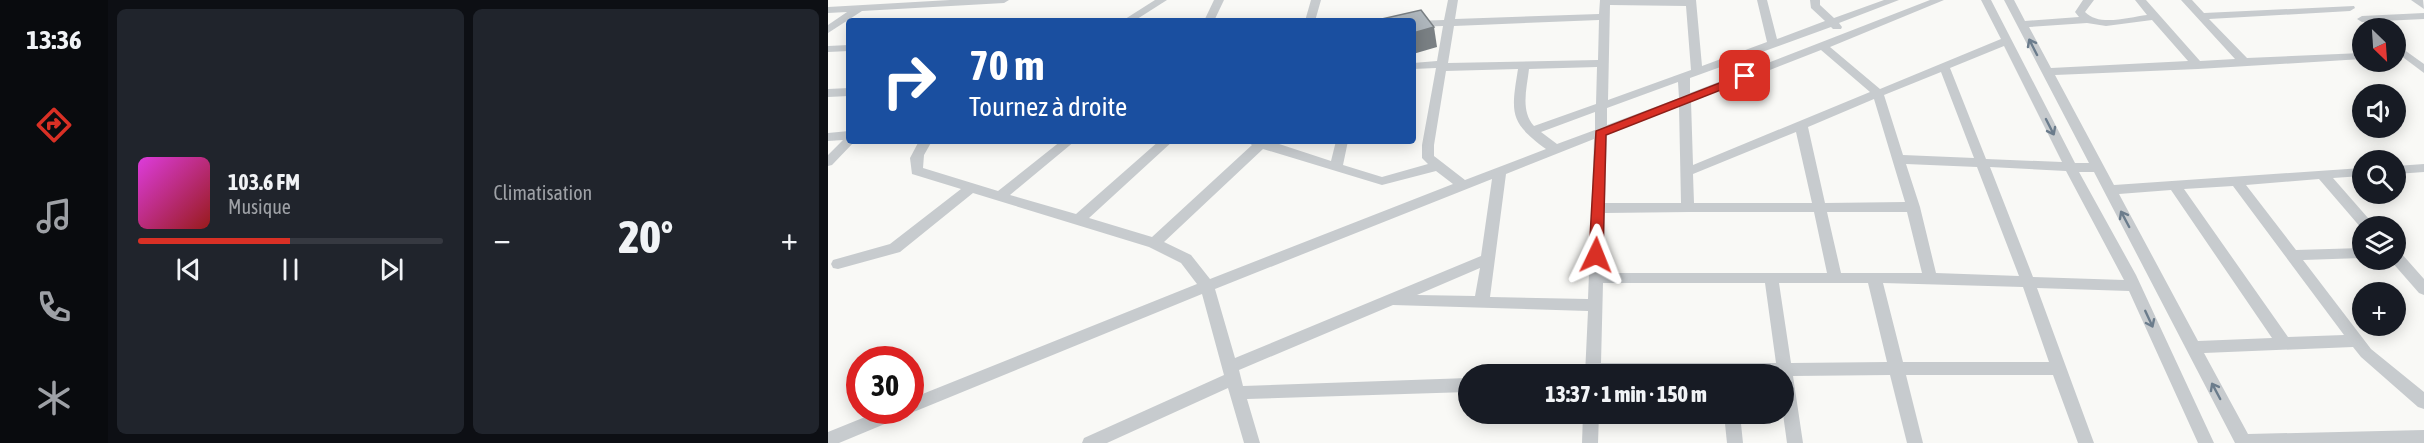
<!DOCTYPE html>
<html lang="fr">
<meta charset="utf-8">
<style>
:root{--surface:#171b24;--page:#20242c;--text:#f1f3f6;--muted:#9ea1a6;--line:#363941;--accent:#d93025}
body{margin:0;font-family:"Asap Condensed",sans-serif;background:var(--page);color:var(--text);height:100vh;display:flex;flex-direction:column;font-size:22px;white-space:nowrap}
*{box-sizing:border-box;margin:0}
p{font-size:20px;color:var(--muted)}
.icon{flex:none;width:33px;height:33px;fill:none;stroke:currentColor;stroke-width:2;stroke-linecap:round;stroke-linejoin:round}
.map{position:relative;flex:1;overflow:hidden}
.sheet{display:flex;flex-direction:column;gap:9px;padding:9px;background:#0d0f14;width:720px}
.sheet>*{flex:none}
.guide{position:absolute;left:18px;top:18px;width:570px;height:126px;border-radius:6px;box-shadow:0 3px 15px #0003;background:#1a4fa0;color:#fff;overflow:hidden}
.needle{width:39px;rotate:155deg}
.tools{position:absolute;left:1524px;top:18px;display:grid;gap:12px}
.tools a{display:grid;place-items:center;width:54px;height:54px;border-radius:50%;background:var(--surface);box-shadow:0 3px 15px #0003;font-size:30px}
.speed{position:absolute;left:18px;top:346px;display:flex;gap:12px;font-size:30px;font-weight:700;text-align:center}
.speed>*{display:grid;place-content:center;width:78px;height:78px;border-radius:50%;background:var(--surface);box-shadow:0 3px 15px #0003;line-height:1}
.speed .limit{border:9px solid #d22;background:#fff;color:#111}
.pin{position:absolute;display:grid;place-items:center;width:51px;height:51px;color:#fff;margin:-26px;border-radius:12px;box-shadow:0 3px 9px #0006}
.me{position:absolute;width:66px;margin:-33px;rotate:2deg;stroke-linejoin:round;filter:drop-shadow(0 0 4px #0008)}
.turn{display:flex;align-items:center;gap:21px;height:126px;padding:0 24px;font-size:27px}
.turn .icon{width:78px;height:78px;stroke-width:2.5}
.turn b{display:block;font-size:42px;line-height:51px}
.big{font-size:45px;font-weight:800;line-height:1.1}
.sheet .card{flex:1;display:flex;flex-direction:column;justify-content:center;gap:9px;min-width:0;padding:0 21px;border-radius:9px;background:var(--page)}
.song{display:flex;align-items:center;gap:18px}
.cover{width:72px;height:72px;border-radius:9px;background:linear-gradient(135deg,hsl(300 70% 55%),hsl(0 70% 35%))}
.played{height:6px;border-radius:3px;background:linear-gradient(90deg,var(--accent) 50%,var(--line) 50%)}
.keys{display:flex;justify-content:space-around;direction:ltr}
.heat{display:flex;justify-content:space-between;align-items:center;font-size:33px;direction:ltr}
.sheet .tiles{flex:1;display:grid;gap:9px;grid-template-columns:repeat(2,1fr)}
.trip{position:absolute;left:630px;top:364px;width:336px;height:60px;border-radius:30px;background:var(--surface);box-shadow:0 3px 15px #0003;font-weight:800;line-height:60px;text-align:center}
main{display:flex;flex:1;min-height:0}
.tab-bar{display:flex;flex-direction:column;width:108px;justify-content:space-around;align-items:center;background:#090b0e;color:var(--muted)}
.tab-bar .icon{width:42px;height:42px}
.tab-bar .active{color:var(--accent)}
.tab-bar b{font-size:27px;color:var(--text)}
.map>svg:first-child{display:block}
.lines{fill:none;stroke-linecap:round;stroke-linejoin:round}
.minor{fill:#c7cbce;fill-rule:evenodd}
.shaded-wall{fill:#7a8084}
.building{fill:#afb7bd;stroke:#7a8084;stroke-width:1.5}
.oneway{stroke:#6b7c8c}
.route{fill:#d93025;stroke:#8d1f18;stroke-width:1.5}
</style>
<main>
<nav class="tab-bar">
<b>13:36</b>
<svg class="icon active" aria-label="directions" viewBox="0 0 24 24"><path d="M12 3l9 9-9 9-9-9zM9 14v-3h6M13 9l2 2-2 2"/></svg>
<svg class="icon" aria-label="music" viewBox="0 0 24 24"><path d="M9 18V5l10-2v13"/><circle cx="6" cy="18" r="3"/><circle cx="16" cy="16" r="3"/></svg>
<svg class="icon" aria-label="phone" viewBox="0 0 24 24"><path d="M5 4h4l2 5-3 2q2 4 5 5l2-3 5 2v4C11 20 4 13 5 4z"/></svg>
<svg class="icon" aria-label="climate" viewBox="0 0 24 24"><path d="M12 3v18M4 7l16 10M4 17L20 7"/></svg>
</nav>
<section class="sheet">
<div class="tiles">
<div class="card">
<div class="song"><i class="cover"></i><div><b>103.6 FM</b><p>Musique</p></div></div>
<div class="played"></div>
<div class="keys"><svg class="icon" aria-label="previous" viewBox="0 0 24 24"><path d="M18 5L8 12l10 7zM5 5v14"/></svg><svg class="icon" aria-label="pause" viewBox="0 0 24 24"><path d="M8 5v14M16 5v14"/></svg><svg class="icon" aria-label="next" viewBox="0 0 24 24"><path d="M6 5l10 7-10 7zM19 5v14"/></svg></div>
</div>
<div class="card"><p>Climatisation</p>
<div class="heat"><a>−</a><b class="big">20°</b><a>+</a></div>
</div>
</div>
</section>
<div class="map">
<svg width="1596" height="443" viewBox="0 0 1596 443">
<rect width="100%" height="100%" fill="#f9f9f6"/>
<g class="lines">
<!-- minor -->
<g class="minor">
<path d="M122,0h59l-5,3 -142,8 -34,22v-8l19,-13 -19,1v-6z"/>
<path d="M327,0h12l-33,21h-12z"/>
<path d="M386,0h10l-10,21h-10z"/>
<path d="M483,0h10l-6,21h-10z"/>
<path d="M620,0h10l-3,19 144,-5 1,-14h96l6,66 65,-24 -10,-42h10l10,39 48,-18 -14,-13 -1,-8h10v5l14,13 50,-18h15l-60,23 3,4 -1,2h-8l-2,-2 -141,51v15l240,-93h14l-114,47 50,42 121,-50 -20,-39h10l84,163h14l-85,-163h10l11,21 54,-4 -4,-5 8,-12h11l-9,12c14,15 44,5 62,3l-12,-15h11l54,61 35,-2 -54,-59h11l12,13 150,-7 1,2 -5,3 -141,8 38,39 115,-5v6l-164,10 -143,6 59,110 248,-17v8l-29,2 42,48h-13v3l-43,-50 -73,6 50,65 66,-2v10l-59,2 68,89 53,43v17l-6,-2 -57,-50 -8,-10 -149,6 44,81 176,-4v13h-189l-141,-271h-15l57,103 78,168h-16l-69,-152 -92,-3 57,155h-16l-25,-68h-147l17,68h-16l-17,-68 -97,1 10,67h-16l-4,-29 1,-39h-199l3,-64 -195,-6 -154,65 4,16 225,-8v14l-221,7 13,44h-16l-16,-55 -121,55h-25l2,-5 140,-63 -22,-81 -286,117 -6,2 -4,-1 -2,4 -65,27h-11v-11l52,-21h30v-12l287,-115 -16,-21 -32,-16 -176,-54 -73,59 -62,17 -5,-1 -2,-4 2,-4 57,-16 71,-55 -49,-15 -2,-16 9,-17h13l-8,14 -1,13 75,23 63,-50h14l-65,54 66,19 83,-73h14l-84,77 63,19 100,-92 -6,-4h24l61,20 5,-20h12l-5,24 39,12 46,-13 -6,-6v-13l14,-77 -23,1v-6l24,-2 6,-35 -30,1 -1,-6 32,-1zM782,5l76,1 5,64 -83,30zM771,20l-1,40 -150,3 6,-37zM1324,20l36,41 -137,7 -22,-41 58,-4 19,3zM1176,46l58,116 -76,-3 -36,-91zM993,50l49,42 -177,73 -2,-64zM769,67l-1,37 -62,22c-14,-16 -7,-38 -5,-57zM690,69c-7,44 -9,53 28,80l-81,31 -31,-24v-11l12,-74zM1113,72l33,86 -71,-3 -19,-60zM850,82l1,16 -72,27v-17zM1046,99l31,103 -80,1 -17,-76zM851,106l2,97h-76l2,-69zM767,112v18l-38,14 -16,-12zM968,132l16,71h-118l-1,-29zM766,139l-6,160 -98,-2 16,-123zM435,149l119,36 54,-14 17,13 -243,95 -19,-24 -27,-13zM1078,164l71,3 42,109 -83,-3 -16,-66zM1162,167l76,4 58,109 -91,-3zM664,179l-11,77 -246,102 -20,-69zM1405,186l111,149 -56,2 -104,-148zM1343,190l101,148 -74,3 -79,-147zM861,212h125l13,61h-224l2,-60zM999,212h80l15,61h-81zM652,268l-5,28 -58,-1zM775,283h162l11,80h-175zM951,283h89l19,79 -96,1zM1055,283l140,4 26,75h-146z"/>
<path d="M1583,0h12l1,9z"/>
<path d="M1596,13v6l-62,3 -5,-3 5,-3z"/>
<path d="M1568,44l28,20v9l-28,-21z"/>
<path d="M21,45v6l-21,1v-6z"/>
<path d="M21,88v8l-21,1v-8z"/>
<path d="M21,131v10h6l-23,24 -4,1v-11l15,-15 -15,1v-8z"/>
<path d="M1596,164v8l-28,2v-8z"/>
<path d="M1568,252l5,1 23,26v16l-5,-2 -28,-32 5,-1z"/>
<path d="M755,414h16l-1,29h-16z"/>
<path d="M896,414h16l3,29h-16z"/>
</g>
</g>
<!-- shaded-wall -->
<path class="shaded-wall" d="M606,27l3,20 -24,7v-21z"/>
<!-- building -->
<path class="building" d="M593,10l13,17 -21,6v-12h-40z"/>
<!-- one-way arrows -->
<defs><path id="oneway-shaft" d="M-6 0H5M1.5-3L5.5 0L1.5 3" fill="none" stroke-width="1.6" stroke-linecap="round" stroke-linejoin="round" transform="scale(1.5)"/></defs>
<g class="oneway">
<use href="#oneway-shaft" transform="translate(1205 47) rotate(-117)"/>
<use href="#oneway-shaft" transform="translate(1222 127) rotate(63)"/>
<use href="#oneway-shaft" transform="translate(1297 219) rotate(-118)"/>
<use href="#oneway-shaft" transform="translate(1321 319) rotate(65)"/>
<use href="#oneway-shaft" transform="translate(1388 391) rotate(-118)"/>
</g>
<!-- route -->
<path class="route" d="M917,73l6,3 -2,3 -143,56 -3,120 -2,4h-10l-2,-4 7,-124z"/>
</svg>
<div class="tools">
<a><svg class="needle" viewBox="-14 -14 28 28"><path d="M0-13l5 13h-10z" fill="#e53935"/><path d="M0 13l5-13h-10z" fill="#9ea1a6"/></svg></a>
<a><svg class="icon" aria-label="sound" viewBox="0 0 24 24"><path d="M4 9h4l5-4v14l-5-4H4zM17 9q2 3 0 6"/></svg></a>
<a><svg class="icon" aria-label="search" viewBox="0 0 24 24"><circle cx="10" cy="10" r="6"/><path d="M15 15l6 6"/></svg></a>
<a><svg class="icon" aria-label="layers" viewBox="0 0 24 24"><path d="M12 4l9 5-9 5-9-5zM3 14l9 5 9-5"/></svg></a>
<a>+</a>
</div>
<div class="speed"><div class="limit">30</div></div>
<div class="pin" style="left:917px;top:76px;background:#d93025"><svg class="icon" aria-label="arrive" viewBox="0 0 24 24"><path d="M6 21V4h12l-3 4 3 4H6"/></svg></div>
<svg class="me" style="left:768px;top:255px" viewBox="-20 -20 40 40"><path d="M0-17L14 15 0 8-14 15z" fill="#d93025" stroke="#fff" stroke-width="4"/></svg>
<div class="trip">13:37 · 1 min · 150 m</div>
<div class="guide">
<div class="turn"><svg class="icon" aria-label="right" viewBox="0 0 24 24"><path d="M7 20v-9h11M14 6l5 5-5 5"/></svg><div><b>70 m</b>Tournez à droite</div></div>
</div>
</div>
</main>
